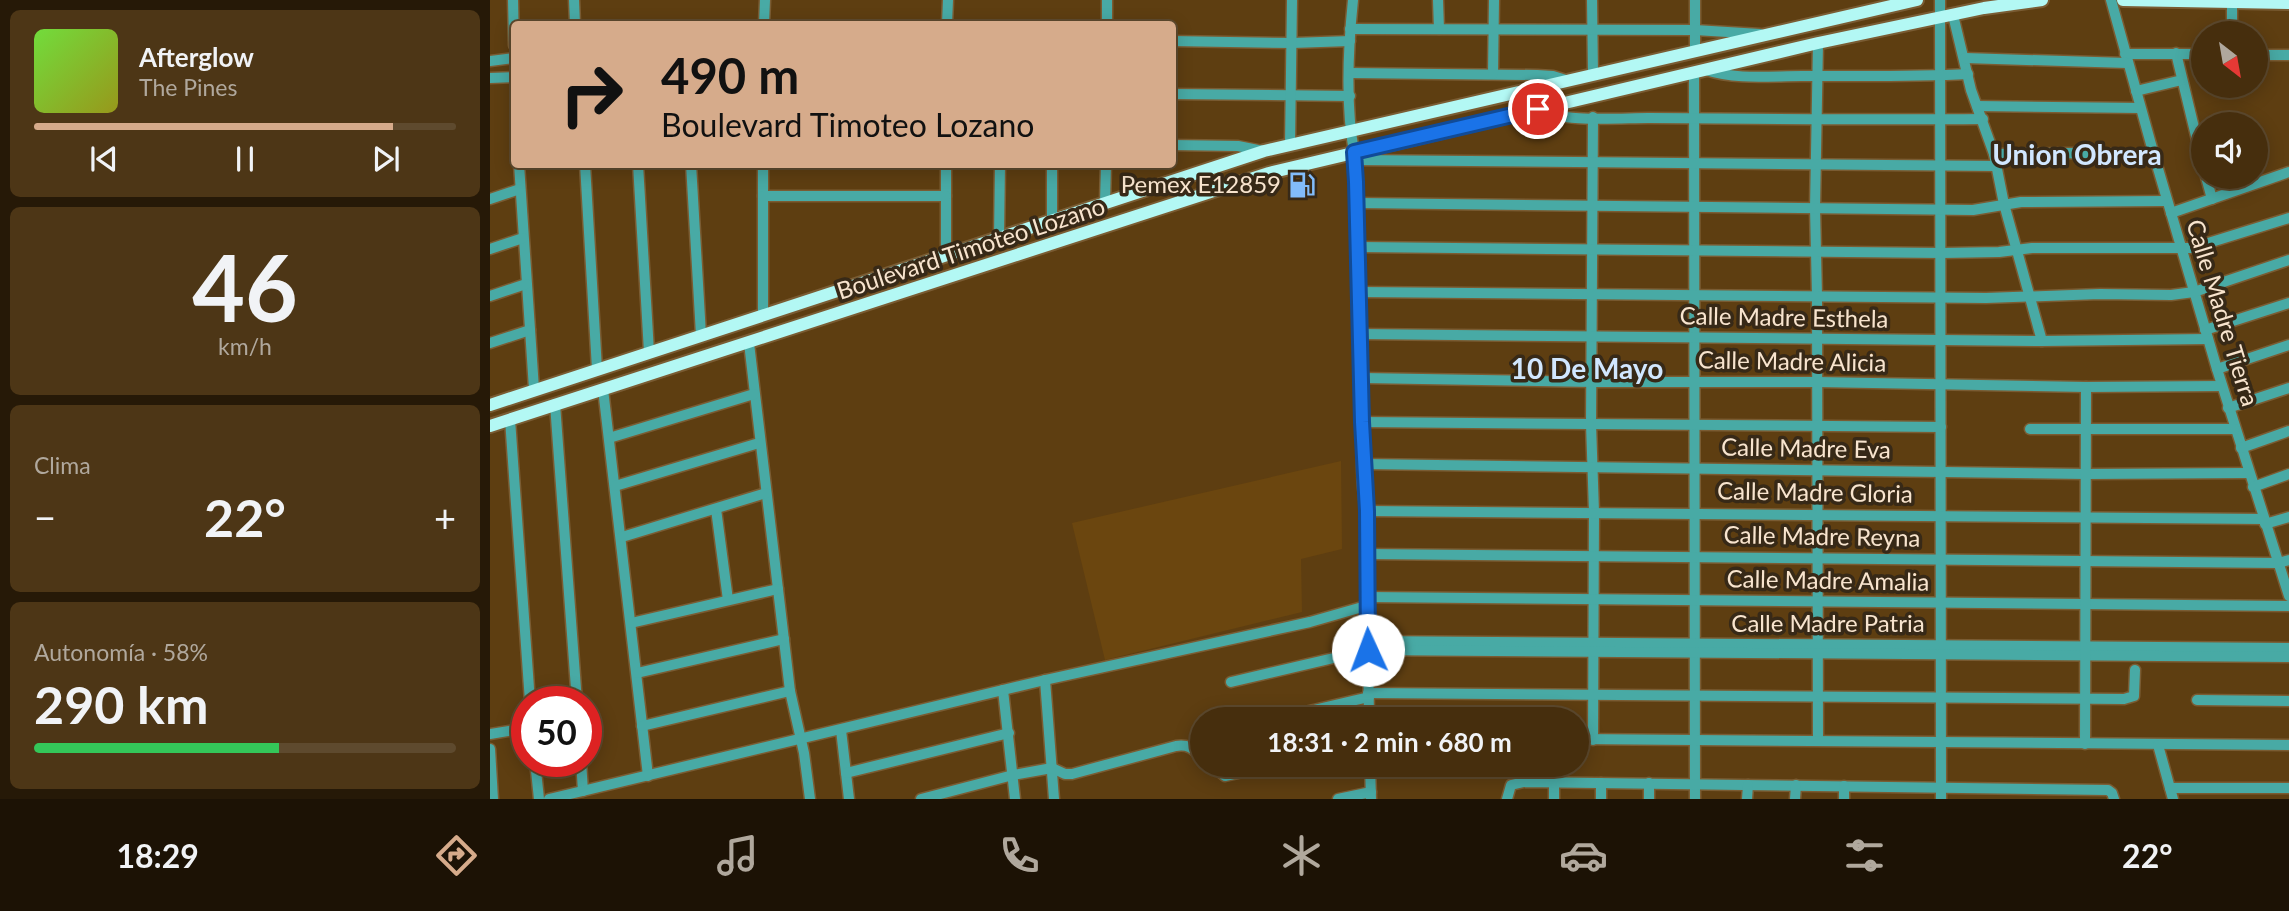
<!DOCTYPE html>
<html lang="es">
<meta charset="utf-8">
<style>
:root{--surface:#462e0d;--page:#4d3616;--text:#f1f3f6;--muted:#b0a89d;--line:#5e4a2e;--accent:#d6ab8b}
body{margin:0;font-family:Lato,sans-serif;background:var(--page);color:var(--text);height:100vh;display:flex;flex-direction:column;font-size:26px;white-space:nowrap}
*{box-sizing:border-box;margin:0}
p{font-size:23px;color:var(--muted)}
.icon{flex:none;width:38px;height:38px;fill:none;stroke:currentColor;stroke-width:2;stroke-linecap:round;stroke-linejoin:round}
.map{position:relative;flex:1;overflow:hidden}
.drawer{display:flex;flex-direction:column;gap:10px;padding:10px;background:#261907;width:490px}
.drawer>*{flex:none}
.hud{position:absolute;left:21px;top:21px;width:665px;height:147px;border-radius:7px;box-shadow:0 4px 18px #0003,0 0 0 2px var(--line);background:#d6ab8b;color:#111;overflow:hidden}
.needle{width:46px;rotate:149deg}
.tools{position:absolute;left:1701px;top:21px;display:grid;gap:14px}
.tools a{display:grid;place-items:center;width:77px;height:77px;border-radius:50%;background:var(--surface);box-shadow:0 4px 18px #0003,0 0 0 2px var(--line);font-size:35px}
.speed{position:absolute;left:21px;top:686px;display:flex;gap:14px;font-size:35px;font-weight:700;text-align:center}
.speed>*{display:grid;place-content:center;width:91px;height:91px;border-radius:50%;background:var(--surface);box-shadow:0 4px 18px #0003,0 0 0 2px var(--line);line-height:1}
.speed .limit{border:10px solid #d22;background:#fff;color:#111}
.pin{position:absolute;display:grid;place-items:center;width:60px;height:60px;color:#fff;margin:-30px;border:4px solid #fff;border-radius:50%;box-shadow:0 2px 7px #0007}
.me{position:absolute;width:77px;margin:-38px;rotate:358deg;stroke-linejoin:round;filter:drop-shadow(0 0 5px #0008)}
.turn{display:flex;align-items:center;gap:24px;height:147px;padding:0 35px;font-size:32px}
.turn .icon{width:91px;height:91px;stroke-width:2.5}
.turn b{display:block;font-size:49px;line-height:60px}
.big{font-size:52px;font-weight:700;line-height:1.1}
.drawer .card{flex:1;display:flex;flex-direction:column;justify-content:center;gap:10px;min-width:0;padding:0 24px;border-radius:10px;background:var(--page)}
.drawer .dial{align-items:center;gap:0}
.dial b{font-size:91px;line-height:1}
.song{display:flex;align-items:center;gap:21px}
.cover{width:84px;height:84px;border-radius:10px;background:linear-gradient(135deg,hsl(100 70% 55%),hsl(60 70% 35%))}
.played{height:7px;border-radius:4px;background:linear-gradient(90deg,var(--accent) 85%,var(--line) 85%)}
.keys{display:flex;justify-content:space-around;direction:ltr}
.heat{display:flex;justify-content:space-between;align-items:center;font-size:38px;direction:ltr}
.charge{height:10px;border-radius:5px;background:linear-gradient(90deg,#34c759 58%,var(--line) 0)}
.trip{position:absolute;left:700px;top:707px;width:399px;height:70px;border-radius:35px;background:var(--surface);box-shadow:0 4px 18px #0003,0 0 0 2px var(--line);font-weight:700;line-height:70px;text-align:center}
.tab-bar{display:flex;height:112px;justify-content:space-around;align-items:center;background:#1c1205;color:var(--muted)}
.tab-bar .icon{width:49px;height:49px}
.tab-bar .selected{color:var(--accent)}
.tab-bar b{font-size:32px;color:var(--text)}
main{display:flex;flex:1;min-height:0}
.map>svg:first-child{display:block}
.built{fill:#6b460f}
.lines{fill:none;stroke-linecap:round;stroke-linejoin:round}
.minor-casing{stroke:#7a5c33;stroke-width:13}
.major-casing{stroke:#7a5c33;stroke-width:16}
.minor{stroke:#48aaa5;stroke-width:10}
.major{stroke:#b3f8f4;stroke-width:12}
.route-casing{stroke:#114b97;stroke-width:18}
.route{stroke:#1a73e8;stroke-width:12}
.labels{text-anchor:middle;stroke-width:7;stroke-linejoin:round;paint-order:stroke}
.poi-label{font-size:24px;fill:#f8e4ce;stroke:#372917;text-anchor:end}
.street-label{font-size:24px;fill:#f8e4ce;stroke:#372917}
.quarter-label{font-size:28px;font-weight:bold;fill:#d1e7ff;stroke:#372917}
</style>
<main>
<section class="drawer">
<div class="card">
<div class="song"><i class="cover"></i><div><b>Afterglow</b><p>The Pines</p></div></div>
<div class="played"></div>
<div class="keys"><svg class="icon" aria-label="previous" viewBox="0 0 24 24"><path d="M18 5L8 12l10 7zM5 5v14"/></svg><svg class="icon" aria-label="pause" viewBox="0 0 24 24"><path d="M8 5v14M16 5v14"/></svg><svg class="icon" aria-label="next" viewBox="0 0 24 24"><path d="M6 5l10 7-10 7zM19 5v14"/></svg></div>
</div>
<div class="card dial"><b>46</b><p>km/h</p></div>
<div class="card"><p>Clima</p>
<div class="heat"><a>−</a><b class="big">22°</b><a>+</a></div>
</div>
<div class="card"><p>Autonomía · 58%</p><b class="big">290 km</b><div class="charge"></div></div>
</section>
<div class="map">
<svg width="1799" height="799" viewBox="0 0 1799 799">
<rect width="100%" height="100%" fill="#5e3e11"/>
<!-- built -->
<path class="built" d="M851,461l1,88 -41,10 1,53 -197,48 -33,-137z"/>
<g class="lines">
<!-- minor casing -->
<g class="minor-casing">
<g id="minor">
<path d="M23,0l1,45"/>
<path d="M84,0l1,24"/>
<path d="M863,0c-5,49 -8,103 1,152"/>
<path d="M948,0l1,29"/>
<path d="M1102,0l1,73"/>
<path d="M1205,0v51"/>
<path d="M1450,0l1,799"/>
<path d="M1621,0l43,155 63,214 72,227"/>
<path d="M1463,15l18,75 23,64 10,50 38,137"/>
<path d="M274,24l1,-24"/>
<path d="M457,24l1,-24"/>
<path d="M617,24v-24"/>
<path d="M860,29l345,1 65,4"/>
<path d="M1742,33v-31"/>
<path d="M682,41l120,2 58,-2"/>
<path d="M1328,43l-3,165 2,88 1,444"/>
<path d="M1686,53l27,112"/>
<path d="M1635,54h78"/>
<path d="M1766,55h33"/>
<path d="M1475,58l162,5"/>
<path d="M0,61l24,-3"/>
<path d="M1216,70c30,10 64,6 96,6 55,0 110,1 166,-2"/>
<path d="M1204,72l1,727"/>
<path d="M860,73l187,2 16,1 13,4"/>
<path d="M1003,74l1,-74"/>
<path d="M0,78l24,-1"/>
<path d="M1646,91l46,-11"/>
<path d="M682,94l178,2"/>
<path d="M1487,106l163,2"/>
<path d="M1048,109c23,14 81,9 110,9 112,1 223,2 335,1"/>
<path d="M1103,117l-2,307 3,88 -1,228"/>
<path d="M800,144l2,-144"/>
<path d="M682,145l66,1 25,5"/>
<path d="M1504,154l80,-1 80,2"/>
<path d="M864,160l642,6"/>
<path d="M29,164l15,225"/>
<path d="M95,164l12,205"/>
<path d="M148,164l11,188"/>
<path d="M201,164l10,171"/>
<path d="M273,164v150"/>
<path d="M456,164v90"/>
<path d="M1716,177l6,22"/>
<path d="M273,196h183"/>
<path d="M0,199l30,-10"/>
<path d="M615,203l1,-39"/>
<path d="M867,203l616,7 48,-8 146,-1"/>
<path d="M1681,213l118,-41"/>
<path d="M562,219v-55"/>
<path d="M509,237l1,-73"/>
<path d="M868,247l584,6 57,-1 33,-4h160l97,-30"/>
<path d="M0,249l33,-11"/>
<path d="M869,292l627,6 114,-4 71,1 23,-3 95,-32"/>
<path d="M0,296l36,-12"/>
<path d="M1715,330l84,-27"/>
<path d="M870,334l682,7 166,-2"/>
<path d="M0,343l40,-13"/>
<path d="M259,343l41,348 14,62 6,46"/>
<path d="M1727,369l72,-24"/>
<path d="M872,378l231,4h225l268,5 136,-1"/>
<path d="M113,389l45,387"/>
<path d="M65,404l22,298"/>
<path d="M1738,408l61,-20"/>
<path d="M20,419l20,283"/>
<path d="M872,422l579,5"/>
<path d="M1540,429h205"/>
<path d="M119,438l145,-44"/>
<path d="M1751,448l48,-17"/>
<path d="M874,464l722,10 163,-1"/>
<path d="M125,486l144,-43"/>
<path d="M1763,487l36,-13"/>
<path d="M226,509l12,91"/>
<path d="M877,511l896,8"/>
<path d="M1775,524l24,-7"/>
<path d="M132,537l144,-44"/>
<path d="M876,554l912,9 11,-3"/>
<path d="M876,597l923,9"/>
<path d="M141,623l147,-34"/>
<path d="M877,641l922,7"/>
<path d="M878,650l1,69"/>
<path d="M147,673l147,-34"/>
<path d="M555,680l9,119"/>
<path d="M741,682l137,-32 921,7"/>
<path d="M513,690l12,109"/>
<path d="M878,693l756,6 10,-3 1,-26"/>
<path d="M1707,700l92,1"/>
<path d="M785,719l94,-22"/>
<path d="M152,726l148,-35"/>
<path d="M351,730l8,69"/>
<path d="M0,734l37,-6"/>
<path d="M1087,739l712,6"/>
<path d="M1595,744l1,-357"/>
<path d="M1668,745l15,54"/>
<path d="M0,749l3,50"/>
<path d="M45,761l4,38"/>
<path d="M91,761l2,30"/>
<path d="M722,765l13,11 49,-11"/>
<path d="M880,765l1,34"/>
<path d="M356,773l163,-40"/>
<path d="M1680,788h119"/>
<path d="M59,799l496,-119 265,-58 56,-16"/>
<path d="M431,799l92,-24 39,-7 13,6h7l104,-28c13,-2 17,3 26,11"/>
<path d="M848,799l33,-7"/>
<path d="M1017,799l4,-14 13,-3 584,8 4,3 2,6"/>
<path d="M1064,799v-17"/>
<path d="M1111,799v-16"/>
<path d="M1159,799v-16"/>
<path d="M1257,799l1,-14"/>
<path d="M1305,799l1,-14"/>
<path d="M1354,799v-13"/>
</g>
</g>
<!-- major casing -->
<g class="major-casing">
<g id="major">
<path d="M1633,0l166,3"/>
<path d="M864,152l2,30 8,300 3,29 1,139"/>
<path d="M0,405l774,-254 653,-151"/>
<path d="M0,426l779,-253 549,-130 166,-35 58,-8"/>
</g>
</g>
<!-- minor -->
<use href="#minor" class="minor"/>
<!-- major -->
<use href="#major" class="major"/>
</g>
<g class="lines">
<!-- route casing -->
<g class="route-casing">
<path id="route" d="M878,650l-1,-139 -5,-89 -6,-240 -2,-30 184,-43"/>
</g>
<!-- route -->
<use href="#route" class="route"/>
</g>
<!-- icons -->
<defs>
<g id="fuel-bare" transform="scale(2.1)"><path d="M-5.5-6h7V0h2V4h1.3V-2.5L3-4.5l.8-.8L6-3V5H2.5V1h-1V6h-7ZM-4.2-4.7v3.2H.2V-4.7Z" fill="#82bcfa" stroke="#372917" stroke-width="2.5" paint-order="stroke"/></g>
</defs>
<g fill-rule="evenodd">
<use href="#fuel-bare" x="812" y="185"/>
</g>
<g class="labels">
<!-- poi labels -->
<g class="poi-label">
<text x="791" y="193">Pemex E12859</text>
</g>
<!-- street labels -->
<g class="street-label">
<text transform="translate(481 249) rotate(-18)" y="8">Boulevard Timoteo Lozano</text>
<text transform="translate(1732 313) rotate(73)" y="8">Calle Madre Tierra</text>
<text transform="translate(1294 318) rotate(1)" y="8">Calle Madre Esthela</text>
<text transform="translate(1302 362) rotate(1)" y="8">Calle Madre Alicia</text>
<text transform="translate(1316 449) rotate(1)" y="8">Calle Madre Eva</text>
<text transform="translate(1325 493) rotate(1)" y="8">Calle Madre Gloria</text>
<text transform="translate(1332 537) rotate(1)" y="8">Calle Madre Reyna</text>
<text transform="translate(1338 581) rotate(1)" y="8">Calle Madre Amalia</text>
<text x="1338" y="632">Calle Madre Patria</text>
</g>
<!-- quarter labels -->
<g class="quarter-label">
<text x="1587" y="165">Union Obrera</text>
<text x="1097" y="379">10 De Mayo</text>
</g>
</g>
</svg>
<div class="tools">
<a><svg class="needle" viewBox="-14 -14 28 28"><path d="M0-13l5 13h-10z" fill="#e53935"/><path d="M0 13l5-13h-10z" fill="#b0a89d"/></svg></a>
<a><svg class="icon" aria-label="sound" viewBox="0 0 24 24"><path d="M4 9h4l5-4v14l-5-4H4zM17 9q2 3 0 6"/></svg></a>
</div>
<div class="speed"><div class="limit">50</div></div>
<div class="pin" style="left:1048px;top:109px;background:#d93025"><svg class="icon" aria-label="arrive" viewBox="0 0 24 24"><path d="M6 21V4h12l-3 4 3 4H6"/></svg></div>
<svg class="me" style="left:878px;top:650px" viewBox="-20 -20 40 40"><circle r="19" fill="#fff"/><path d="M0-13L10 11 0 6-10 11z" fill="#1a73e8"/></svg>
<div class="trip">18:31 · 2 min · 680 m</div>
<div class="hud">
<div class="turn"><svg class="icon" aria-label="right" viewBox="0 0 24 24"><path d="M7 20v-9h11M14 6l5 5-5 5"/></svg><div><b>490 m</b>Boulevard Timoteo Lozano</div></div>
</div>
</div>
</main>
<nav class="tab-bar">
<b>18:29</b>
<svg class="icon selected" aria-label="directions" viewBox="0 0 24 24"><path d="M12 3l9 9-9 9-9-9zM9 14v-3h6M13 9l2 2-2 2"/></svg>
<svg class="icon" aria-label="music" viewBox="0 0 24 24"><path d="M9 18V5l10-2v13"/><circle cx="6" cy="18" r="3"/><circle cx="16" cy="16" r="3"/></svg>
<svg class="icon" aria-label="phone" viewBox="0 0 24 24"><path d="M5 4h4l2 5-3 2q2 4 5 5l2-3 5 2v4C11 20 4 13 5 4z"/></svg>
<svg class="icon" aria-label="climate" viewBox="0 0 24 24"><path d="M12 3v18M4 7l16 10M4 17L20 7"/></svg>
<svg class="icon" aria-label="car" viewBox="0 0 24 24"><path d="M5 17H2v-5l4-1 3-4h7l3 4 3 1v5h-3M9 17h6M6 11h13"/><circle cx="7" cy="17" r="2"/><circle cx="17" cy="17" r="2"/></svg>
<svg class="icon" aria-label="filters" viewBox="0 0 24 24"><path d="M4 7h16M4 17h16"/><circle cx="9" cy="7" r="2"/><circle cx="15" cy="17" r="2"/></svg>
<b>22°</b>
</nav>
